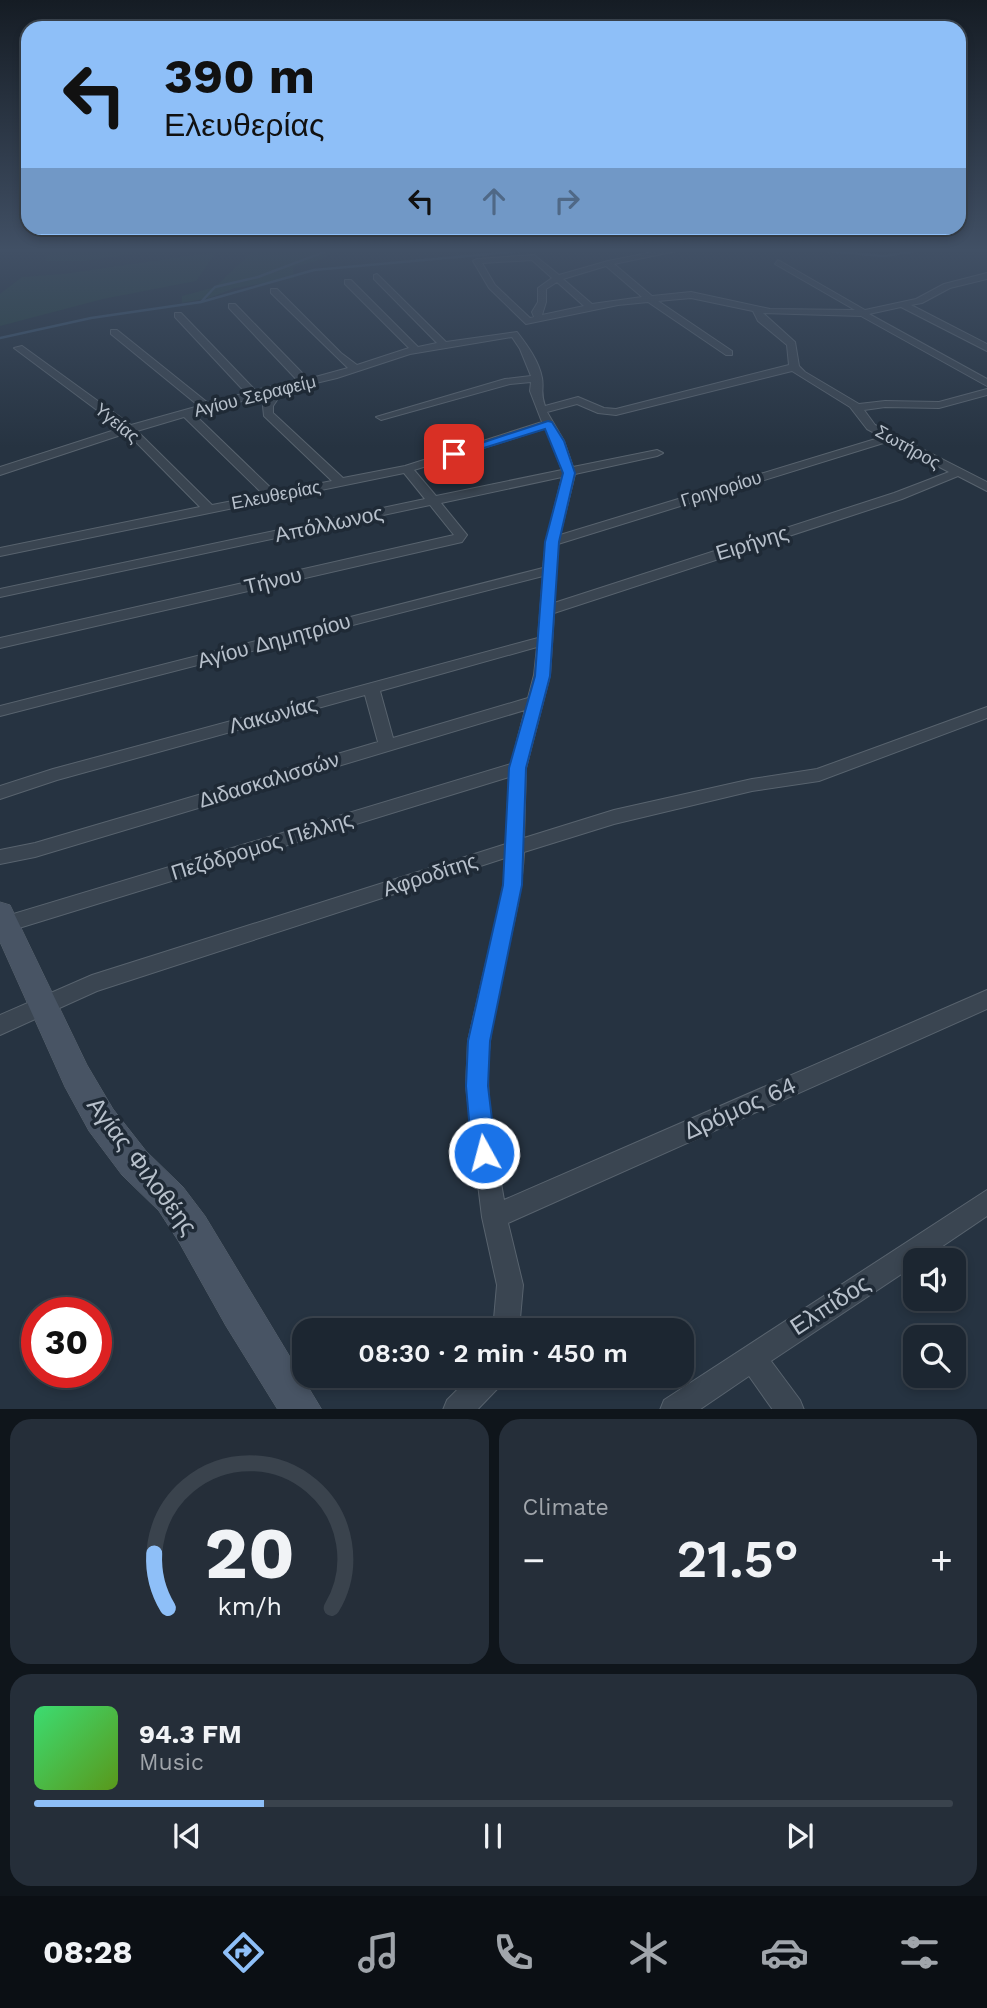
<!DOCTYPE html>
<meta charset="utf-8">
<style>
:root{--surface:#1c2631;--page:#252e39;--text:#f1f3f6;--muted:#a0a5ab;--line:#3a434d;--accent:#8ebff8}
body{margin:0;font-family:"Work Sans",sans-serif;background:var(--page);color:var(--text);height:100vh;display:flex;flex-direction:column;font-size:26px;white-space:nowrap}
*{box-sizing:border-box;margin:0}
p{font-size:23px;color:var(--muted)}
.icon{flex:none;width:38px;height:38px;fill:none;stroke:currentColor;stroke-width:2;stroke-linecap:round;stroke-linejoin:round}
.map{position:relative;height:1409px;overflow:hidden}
.sheet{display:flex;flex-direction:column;gap:10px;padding:10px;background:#0f151b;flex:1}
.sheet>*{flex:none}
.guide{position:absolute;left:21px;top:21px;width:945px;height:214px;border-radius:21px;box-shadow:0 4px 10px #0003,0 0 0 2px var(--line);background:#8ebff8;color:#111;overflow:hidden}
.fabs{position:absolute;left:903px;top:1248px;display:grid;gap:14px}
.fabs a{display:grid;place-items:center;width:63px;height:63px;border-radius:14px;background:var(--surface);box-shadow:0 4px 10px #0003,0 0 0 2px var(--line);font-size:35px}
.speed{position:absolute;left:21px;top:1297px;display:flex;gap:14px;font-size:35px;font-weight:700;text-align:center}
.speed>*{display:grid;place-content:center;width:91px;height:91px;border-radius:50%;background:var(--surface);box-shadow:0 4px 10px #0003,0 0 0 2px var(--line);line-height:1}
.speed .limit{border:10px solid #d22;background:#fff;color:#111}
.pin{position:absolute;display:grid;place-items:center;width:60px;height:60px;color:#fff;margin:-30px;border-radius:14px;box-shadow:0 4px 10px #0006}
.me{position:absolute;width:77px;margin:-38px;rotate:353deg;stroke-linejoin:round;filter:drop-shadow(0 0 5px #0008)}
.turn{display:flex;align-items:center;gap:24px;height:147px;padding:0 28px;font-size:32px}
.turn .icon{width:91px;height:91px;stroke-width:2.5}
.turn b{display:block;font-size:49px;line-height:60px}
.lanes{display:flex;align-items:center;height:66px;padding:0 28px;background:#0003;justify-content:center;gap:35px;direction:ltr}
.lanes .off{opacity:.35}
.big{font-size:52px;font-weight:600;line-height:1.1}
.sheet .widget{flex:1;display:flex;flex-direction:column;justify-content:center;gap:10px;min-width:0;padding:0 24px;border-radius:21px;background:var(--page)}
.sheet .dial{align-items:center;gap:0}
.dial svg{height:182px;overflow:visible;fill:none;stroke:var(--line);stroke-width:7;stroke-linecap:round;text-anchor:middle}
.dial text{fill:var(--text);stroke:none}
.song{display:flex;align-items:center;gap:21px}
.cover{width:84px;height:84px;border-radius:10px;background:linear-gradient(135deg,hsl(140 70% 55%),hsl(90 70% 35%))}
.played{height:7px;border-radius:4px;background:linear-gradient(90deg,var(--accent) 25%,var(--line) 25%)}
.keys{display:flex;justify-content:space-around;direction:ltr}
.heat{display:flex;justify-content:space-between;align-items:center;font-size:38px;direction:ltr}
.sheet .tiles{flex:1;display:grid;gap:10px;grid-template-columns:1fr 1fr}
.widget:last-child{grid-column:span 2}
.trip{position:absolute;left:292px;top:1318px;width:402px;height:70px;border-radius:21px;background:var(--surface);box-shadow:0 4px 10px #0003,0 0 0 2px var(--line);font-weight:600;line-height:70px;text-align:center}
.tab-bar{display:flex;height:112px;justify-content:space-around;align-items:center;background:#0b0f14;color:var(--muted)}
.tab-bar .icon{width:49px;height:49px}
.tab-bar .active{color:var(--accent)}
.tab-bar b{font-size:32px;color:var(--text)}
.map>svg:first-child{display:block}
.green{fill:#284142}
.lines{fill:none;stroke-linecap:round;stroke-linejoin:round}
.stream{stroke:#3b526a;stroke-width:2.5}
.street-casing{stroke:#58636e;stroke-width:2}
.secondary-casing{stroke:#58636e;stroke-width:1}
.street{fill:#3a4551;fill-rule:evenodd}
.secondary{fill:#485464;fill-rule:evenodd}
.route{fill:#1a73e8;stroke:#114b97;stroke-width:2}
.labels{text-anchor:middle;stroke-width:7;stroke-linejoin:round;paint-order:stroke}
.far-street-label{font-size:18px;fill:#b7c0cb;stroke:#1f2a36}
.street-label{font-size:21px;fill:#b7c0cb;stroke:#1f2a36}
.near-street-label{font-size:24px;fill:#b7c0cb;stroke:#1f2a36}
</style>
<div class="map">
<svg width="987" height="1410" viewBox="0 0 987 1410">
<rect width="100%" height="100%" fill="#263341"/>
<!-- green -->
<g class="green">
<path d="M52,249h111l-76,12h-42z"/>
<path d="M255,249h84l-19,11 -27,7 1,11 -59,10 -26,10 -27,5v-7l33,-9z"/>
<path d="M216,252l-20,29 -93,18 -103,27v-32l22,-17 41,-3z"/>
</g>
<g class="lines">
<!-- stream -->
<g class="stream">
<path d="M804,249l80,7 45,-7"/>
<path d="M201,302l14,-15 43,-10 74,-28"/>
<path d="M0,338l91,-20 110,-16 113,-32 231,-21"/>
</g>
<!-- street casing -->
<g class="street-casing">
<g id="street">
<path d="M668,249h18l-72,15 38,32 39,-4 79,17 85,1 -80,-46 3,-4 87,50 51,-11 28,-15 43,-11v6l-37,9 -28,15 -11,2 76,39v7l-86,-44 -32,7 118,65v7l-126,-70 -98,-3 32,29 4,24 6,6 54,32 26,-3 54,1 48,-13v6l-48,13 -54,-1 -21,3 11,15 112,57v9l-29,-15 -56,23 -348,114 -4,62 -24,93 -2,70 90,-28 138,-31 65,-10 170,-62v11l-168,63 -67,10 -138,33 -90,28c-3,65 -27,125 -34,189 -7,53 5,107 14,159l483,-210v19l-479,214 15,62 -4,45h-26l4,-45 -15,-68 -16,-131 2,-45 36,-156 1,-27 -408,133 -97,44v-20l92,-40 414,-131 3,-67 -503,155 -6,-2v-12l511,-154 14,-54 -490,147 -35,7v-14l35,-7 343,-101 -13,-47 -308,85 -57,19v-13l53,-17 485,-131 5,-62 -543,140v-10l543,-138 3,-26 16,-65 -121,26 26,32 -5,7 -462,106v-10l454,-103 -24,-30 -430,92v-8l425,-90 -21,-26 -404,83v-8l200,-41 -73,-74 -127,42v-8l121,-39 -107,-80 8,-2 109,79 68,-19 -88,-72v-4h6l91,73 38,-10 -71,-76v-4h6l74,77 43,-9 -69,-73v-4h6l73,75 40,-11 -77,-75v-4h6l64,64 16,12 52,-17 -64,-64v-4h6l67,67 19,-4 -63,-64v-4l3,-1 69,68 71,-10c10,13 22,29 25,46 2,11 -2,14 3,28l33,-9 26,11 12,1 173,-44 -2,-20 -29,-24 -5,-10 -62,-13 -33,3 74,50v4h-6l-78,-53 -30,3 -92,19 -37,-36 -16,-27 4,-2 57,-4 25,20 49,-14zM532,260l20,18 -14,10v14l-6,10 2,5 -4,1 -35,-33 -13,-22zM606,266l36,31 -50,7 -29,-25zM557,282l27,24 -42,9 4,-13v-13zM512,337l8,12 11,27 -26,3 -129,38 5,3 129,-36 21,-2 -1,9 12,31 -137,44 -62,12 -70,-65v-7l6,-9 -1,-5 59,-14 73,-24zM792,371l58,36 17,22 15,8 -322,98 15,-61 82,-18 6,-3 -6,-3 -84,17 -9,-26 -17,-29 30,-8 21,9 18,2zM268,394l1,3 -6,9 1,10 68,65 -57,11 -81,-78zM184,417l80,78 -52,10 -75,-74zM546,428l16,42 -126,26 -22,-26zM890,441l59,31 -55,21 -340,110 4,-59zM537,647l-3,28 -6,23 -135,40 -13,-47z"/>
<path d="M987,1190v26l-65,44h-7v5l-144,96 29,39 4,10h-31l-24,-34 -50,34h-39l4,-10z"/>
<path d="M471,1376h33l-4,10 -23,24h-34l4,-10z"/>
</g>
</g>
<!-- secondary casing -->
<g class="secondary-casing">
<path id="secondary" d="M0,902l10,3 77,160 26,44 33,42 37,36 22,29 117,194h-44l-52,-84 -47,-84 -20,-31 -37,-36 -33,-44 -24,-44 -65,-145z"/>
</g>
<!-- street -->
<use href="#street" class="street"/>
<!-- secondary -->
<use href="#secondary" class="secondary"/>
</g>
<!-- sky -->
<linearGradient id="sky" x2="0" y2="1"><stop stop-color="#151c24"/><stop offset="0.56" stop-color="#415065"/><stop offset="1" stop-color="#415065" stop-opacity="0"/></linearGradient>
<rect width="987" height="447" fill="url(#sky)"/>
<!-- route -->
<path class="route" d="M548,421l4,1 12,19 11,32 -16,69 -9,134 -24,92 -4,117 -32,156 -2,45 8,67 -4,9 -8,3 -8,-3 -4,-9 -6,-67 2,-45 35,-156 6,-117 26,-92 10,-134 18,-69 -18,-44 -87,27 -10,-2z"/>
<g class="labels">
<!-- far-street labels -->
<g class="far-street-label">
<text transform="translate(255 396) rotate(-14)" y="6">Αγίου Σεραφείμ</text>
<text transform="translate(117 423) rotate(39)" y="6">Υγείας</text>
<text transform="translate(908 447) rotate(29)" y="6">Σωτήρος</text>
<text transform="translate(721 489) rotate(-17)" y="6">Γρηγορίου</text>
<text transform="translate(276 495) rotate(-11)" y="6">Ελευθερίας</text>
</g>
<!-- street labels -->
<g class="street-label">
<text transform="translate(329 524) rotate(-12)" y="7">Απόλλωνος</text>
<text transform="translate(752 543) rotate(-17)" y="7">Ειρήνης</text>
<text transform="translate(273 581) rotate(-13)" y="7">Τήνου</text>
<text transform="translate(274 641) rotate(-15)" y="7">Αγίου Δημητρίου</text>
<text transform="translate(273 715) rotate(-15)" y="7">Λακωνίας</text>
<text transform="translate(269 780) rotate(-17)" y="7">Διδασκαλισσών</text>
<text transform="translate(262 846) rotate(-17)" y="7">Πεζόδρομος Πέλλης</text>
<text transform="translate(430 875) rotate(-18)" y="7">Αφροδίτης</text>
</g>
<!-- near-street labels -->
<g class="near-street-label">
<text transform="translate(740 1108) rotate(-24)" y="8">Δρόμος 64</text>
<text transform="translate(142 1166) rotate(53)" y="8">Αγίας Φιλοθέης</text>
<text transform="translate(830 1305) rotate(-33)" y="8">Ελπίδος</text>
</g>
</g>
</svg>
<div class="fabs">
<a><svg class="icon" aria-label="sound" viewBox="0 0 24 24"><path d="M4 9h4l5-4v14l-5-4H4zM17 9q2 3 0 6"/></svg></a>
<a><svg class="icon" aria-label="search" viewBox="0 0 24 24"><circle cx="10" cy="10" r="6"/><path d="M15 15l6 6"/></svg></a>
</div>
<div class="speed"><div class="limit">30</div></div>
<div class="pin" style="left:454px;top:454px;background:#d93025"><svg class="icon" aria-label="arrive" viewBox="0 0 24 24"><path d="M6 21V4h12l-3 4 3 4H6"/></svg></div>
<svg class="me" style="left:484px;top:1153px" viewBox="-20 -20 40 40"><circle r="17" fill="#1a73e8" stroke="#fff" stroke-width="3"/><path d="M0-11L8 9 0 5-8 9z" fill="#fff"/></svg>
<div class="trip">08:30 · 2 min · 450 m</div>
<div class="guide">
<div class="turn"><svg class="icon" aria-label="left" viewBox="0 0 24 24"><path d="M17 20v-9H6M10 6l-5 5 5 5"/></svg><div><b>390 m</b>Ελευθερίας</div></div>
<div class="lanes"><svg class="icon" aria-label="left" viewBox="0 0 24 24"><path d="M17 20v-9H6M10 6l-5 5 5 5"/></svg><svg class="icon off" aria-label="ahead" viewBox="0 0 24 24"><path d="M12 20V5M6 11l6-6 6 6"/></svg><svg class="icon off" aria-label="right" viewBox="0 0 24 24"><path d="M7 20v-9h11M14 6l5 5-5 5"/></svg></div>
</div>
</div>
<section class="sheet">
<div class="tiles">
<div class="widget dial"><svg viewBox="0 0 100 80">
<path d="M14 69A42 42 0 1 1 86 69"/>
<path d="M14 69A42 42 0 0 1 8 45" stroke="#8ebff8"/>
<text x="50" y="56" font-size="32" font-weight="700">20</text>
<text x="50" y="72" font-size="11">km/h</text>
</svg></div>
<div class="widget"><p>Climate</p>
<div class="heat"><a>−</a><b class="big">21.5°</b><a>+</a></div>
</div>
<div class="widget">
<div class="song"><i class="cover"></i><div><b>94.3 FM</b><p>Music</p></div></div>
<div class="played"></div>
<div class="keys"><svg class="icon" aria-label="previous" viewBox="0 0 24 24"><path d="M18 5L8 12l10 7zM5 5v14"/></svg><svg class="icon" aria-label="pause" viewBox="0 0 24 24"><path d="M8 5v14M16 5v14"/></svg><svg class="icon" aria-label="next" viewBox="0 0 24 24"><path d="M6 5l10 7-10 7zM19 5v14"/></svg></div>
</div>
</div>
</section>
<nav class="tab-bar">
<b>08:28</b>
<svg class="icon active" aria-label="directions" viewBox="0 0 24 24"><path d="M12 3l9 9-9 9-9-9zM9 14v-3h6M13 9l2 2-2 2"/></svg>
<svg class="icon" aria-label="music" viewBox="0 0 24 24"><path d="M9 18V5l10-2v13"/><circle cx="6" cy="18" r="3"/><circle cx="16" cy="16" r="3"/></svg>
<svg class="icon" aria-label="phone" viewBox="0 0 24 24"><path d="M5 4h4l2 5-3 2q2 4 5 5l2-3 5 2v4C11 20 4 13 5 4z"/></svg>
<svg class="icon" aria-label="climate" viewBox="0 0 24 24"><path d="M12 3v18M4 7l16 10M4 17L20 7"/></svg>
<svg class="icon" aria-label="car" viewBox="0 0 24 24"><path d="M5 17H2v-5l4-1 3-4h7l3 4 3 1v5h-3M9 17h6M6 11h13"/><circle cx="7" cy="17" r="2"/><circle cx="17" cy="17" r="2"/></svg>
<svg class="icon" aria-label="filters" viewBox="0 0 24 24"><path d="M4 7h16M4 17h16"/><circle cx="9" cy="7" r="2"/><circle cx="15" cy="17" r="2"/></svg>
</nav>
